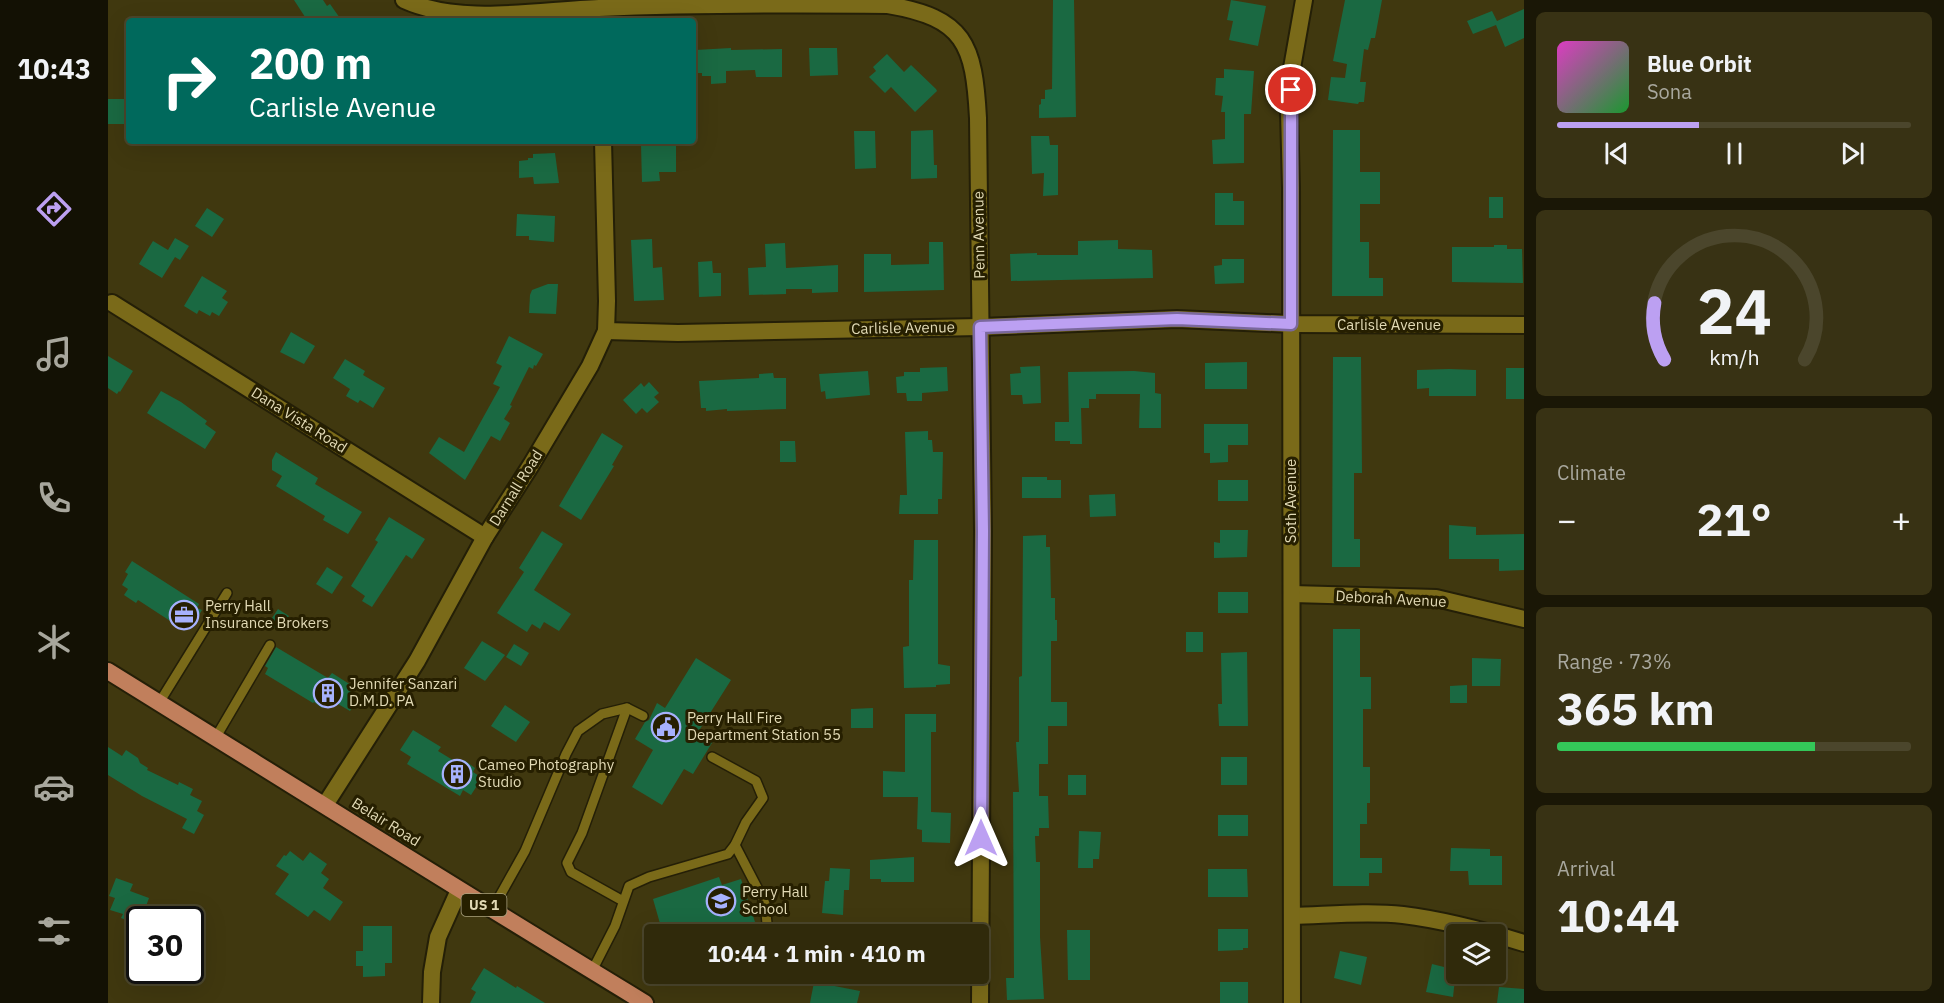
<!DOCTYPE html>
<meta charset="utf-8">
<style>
:root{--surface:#302a0b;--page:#383214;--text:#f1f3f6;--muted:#a8a79d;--line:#4b462c;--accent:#bca0f2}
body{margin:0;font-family:"IBM Plex Sans",sans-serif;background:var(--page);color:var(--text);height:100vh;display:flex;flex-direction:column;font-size:22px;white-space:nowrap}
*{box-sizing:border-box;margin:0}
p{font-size:20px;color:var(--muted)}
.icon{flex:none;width:33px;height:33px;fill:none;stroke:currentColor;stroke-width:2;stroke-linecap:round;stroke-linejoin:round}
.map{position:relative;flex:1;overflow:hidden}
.drawer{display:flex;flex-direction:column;gap:12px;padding:12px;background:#1a1706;width:420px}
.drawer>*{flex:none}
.hud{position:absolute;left:18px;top:18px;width:570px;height:126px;border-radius:6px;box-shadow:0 6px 24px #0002,0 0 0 2px var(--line);background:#00695c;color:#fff;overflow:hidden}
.buttons{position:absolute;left:1338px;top:924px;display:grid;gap:12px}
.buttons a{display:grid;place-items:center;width:60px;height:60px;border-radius:6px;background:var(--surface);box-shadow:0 6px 24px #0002,0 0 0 2px var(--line);font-size:30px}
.speed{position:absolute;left:18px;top:906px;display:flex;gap:12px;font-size:30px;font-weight:700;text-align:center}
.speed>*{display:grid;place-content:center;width:78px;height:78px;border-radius:50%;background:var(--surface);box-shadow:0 6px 24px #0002,0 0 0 2px var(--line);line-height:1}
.speed .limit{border:3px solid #111;border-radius:9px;background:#fff;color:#111}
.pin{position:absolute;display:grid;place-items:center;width:51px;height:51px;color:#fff;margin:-26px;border:3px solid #fff;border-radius:50%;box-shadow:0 2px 6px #0007}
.me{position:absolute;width:66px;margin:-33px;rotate:0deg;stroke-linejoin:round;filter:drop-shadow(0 0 4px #0008)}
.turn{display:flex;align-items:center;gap:21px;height:126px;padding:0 24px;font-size:27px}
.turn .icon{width:78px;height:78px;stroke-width:2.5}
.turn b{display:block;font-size:42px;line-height:51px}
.big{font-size:45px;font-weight:800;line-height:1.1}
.drawer .tile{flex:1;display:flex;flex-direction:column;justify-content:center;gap:9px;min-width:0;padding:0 21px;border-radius:9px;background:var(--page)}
.drawer .dial{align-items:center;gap:0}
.dial svg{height:156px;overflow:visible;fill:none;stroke:var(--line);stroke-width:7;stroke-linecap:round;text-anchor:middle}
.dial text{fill:var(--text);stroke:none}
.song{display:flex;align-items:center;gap:18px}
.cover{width:72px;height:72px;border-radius:9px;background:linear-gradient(135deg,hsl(310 70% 55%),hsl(130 70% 35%))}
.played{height:6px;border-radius:3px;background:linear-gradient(90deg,var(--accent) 40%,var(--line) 40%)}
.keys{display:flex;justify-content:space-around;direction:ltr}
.heat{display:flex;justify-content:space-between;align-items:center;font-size:33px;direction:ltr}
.charge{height:9px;border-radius:4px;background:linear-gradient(90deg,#34c759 73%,var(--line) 0)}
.trip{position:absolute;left:536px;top:924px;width:345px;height:60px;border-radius:6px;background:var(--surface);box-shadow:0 6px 24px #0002,0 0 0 2px var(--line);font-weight:800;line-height:60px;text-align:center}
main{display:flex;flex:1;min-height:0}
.menu{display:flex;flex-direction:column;width:108px;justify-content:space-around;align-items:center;background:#131104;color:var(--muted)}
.menu .icon{width:42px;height:42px}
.menu .current{color:var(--accent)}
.menu b{font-size:27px;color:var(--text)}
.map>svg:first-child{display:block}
.building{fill:#1a6942}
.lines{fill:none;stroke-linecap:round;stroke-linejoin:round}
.service-casing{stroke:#241f07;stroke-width:12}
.minor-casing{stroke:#241f07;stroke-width:20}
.trunk-casing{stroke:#241f07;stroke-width:20}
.service{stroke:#7a6a19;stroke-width:9}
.minor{stroke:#7a6a19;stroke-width:16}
.trunk{stroke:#c17f5c;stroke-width:16}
.route-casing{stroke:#7a689d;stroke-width:15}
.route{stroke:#bca0f2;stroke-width:10}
.labels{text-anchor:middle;stroke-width:6;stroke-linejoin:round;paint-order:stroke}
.shield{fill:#261f00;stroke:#aaa27f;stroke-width:1.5}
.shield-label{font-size:14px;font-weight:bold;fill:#e2dab5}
.street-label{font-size:15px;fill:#e2dab5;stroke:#261f00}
.poi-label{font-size:15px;fill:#e2dab5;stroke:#261f00;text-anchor:start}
</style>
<main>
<nav class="menu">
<b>10:43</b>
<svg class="icon current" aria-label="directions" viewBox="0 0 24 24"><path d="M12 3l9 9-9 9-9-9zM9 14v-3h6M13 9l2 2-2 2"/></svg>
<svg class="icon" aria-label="music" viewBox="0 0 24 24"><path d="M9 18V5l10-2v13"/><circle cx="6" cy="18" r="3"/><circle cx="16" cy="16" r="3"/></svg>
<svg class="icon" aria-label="phone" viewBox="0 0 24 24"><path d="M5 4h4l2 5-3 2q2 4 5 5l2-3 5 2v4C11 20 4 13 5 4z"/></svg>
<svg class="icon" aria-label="climate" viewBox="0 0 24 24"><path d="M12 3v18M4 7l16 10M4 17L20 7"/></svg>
<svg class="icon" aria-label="car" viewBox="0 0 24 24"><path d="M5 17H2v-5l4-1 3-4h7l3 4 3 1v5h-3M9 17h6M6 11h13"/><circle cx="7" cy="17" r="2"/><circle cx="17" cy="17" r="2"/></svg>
<svg class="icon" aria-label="filters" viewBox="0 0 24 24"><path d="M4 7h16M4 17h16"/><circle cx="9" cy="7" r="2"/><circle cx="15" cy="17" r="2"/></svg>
</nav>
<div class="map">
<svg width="1416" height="1003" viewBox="0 0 1416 1003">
<rect width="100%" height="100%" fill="#40380f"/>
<!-- building -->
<g class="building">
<path d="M186,0h29l4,6 3,-2 12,17h-37l2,-1z"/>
<path d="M945,0h21l2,117 -37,1v-13l2,-1v-5h4v-9l7,-1z"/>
<path d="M1123,0l35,6 -8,40 -29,-6 4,-19 -6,-1z"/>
<path d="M1237,0h37l-7,38h-4l-3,12 -4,-1 -4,33h6l-2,20h-5l-1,2 -30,-4 3,-23 14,1 2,-14 -14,-3z"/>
<path d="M1416,9v29l-19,9 -9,-22 -23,9 -6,-13 25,-10 5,10z"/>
<path d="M623,48v2l51,-1v28h-26l-1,-7 -29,1v12l-15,1v-8h-9v-3h-6l-1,-23z"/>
<path d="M701,48h28l1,27 -28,1z"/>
<path d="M779,54l17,18 7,-7 25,24 1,2 -22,21 -24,-25 -6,6 -16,-16 7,-6 -3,-4z"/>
<path d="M1116,69l30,2 -3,43h-7v49l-31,1 -1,-24 13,-1v-27h-4l2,-16 -8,-1 1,-17h8z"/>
<rect x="0" y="99" width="21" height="25"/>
<path d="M825,130l1,35h3v13l-26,1v-48z"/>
<path d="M1225,130h27v42h20v32h-20v38h9v36h14v18h-51z"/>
<path d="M746,131h21l1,37 -21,1z"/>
<path d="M923,136h18l1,9h8v50l-15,1 1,-23 -12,1z"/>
<path d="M533,145h35v27h-17l1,9 -18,1z"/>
<path d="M447,153l4,30 -25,1 -1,-7 -14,1v-17l9,-1v-2h5v-4z"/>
<path d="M1107,193h18v8h11v24h-29z"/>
<rect x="1381" y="197" width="14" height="21"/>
<path d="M99,208l17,11 -12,18 -17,-11z"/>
<path d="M409,214l38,2 -1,26 -25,-2v-4h-13z"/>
<path d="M67,238l14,8 -9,14 -5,-3 -13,21 -23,-14 14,-23 15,9z"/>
<path d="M544,239l1,29 9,-1 2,33 -30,1 -3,-61z"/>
<path d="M1010,240v9l34,1 1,28 -142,3 -1,-27 27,-1v2h41v-14z"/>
<path d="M821,242h14l1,48 -80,2v-38h27v11l38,-1z"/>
<path d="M677,243l1,25 52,-3v27l-26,1v-4h-26v5l-37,1 -1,-27 18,-1 -1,-23z"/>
<path d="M1386,245h13v4h15l1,34 -71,-1v-35h42z"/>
<path d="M1114,259h22v24l-29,1 -1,-18 8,-1z"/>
<path d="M604,261l1,12h8v23l-22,1 -1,-35z"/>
<path d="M94,276l25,15 -5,7 6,4 -9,14 -7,-4 -2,4 -11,-6 -2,4 -13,-8z"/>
<path d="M440,284h10l-2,30 -27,-1 1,-18 2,-5z"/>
<path d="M183,332l24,14 -11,18 -24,-12z"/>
<path d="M401,336l34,18 -7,12 -2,-1 -1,4 -4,-2 -19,38 2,1 -8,13 6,4 -10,18 -9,-5 -26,44 -36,-27 10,-16 25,15 36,-65 -7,-3 9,-18 -6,-3z"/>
<path d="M0,356l25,15 -13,21 -1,-1 -2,3 -9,-6z"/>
<path d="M1225,357h28l1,116h-8v66h6v28h-28z"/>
<path d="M237,359l20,12 -2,4 22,13 -12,20 -13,-8 -2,3 -12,-7 4,-7 -17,-11z"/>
<path d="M1139,362v27h-42v-26z"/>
<path d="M932,366l1,37 -18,1 -1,-9h-11l-1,-21 11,-1 -1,-6z"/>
<path d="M839,367l1,24 -26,2v8h-15l-1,-8h-9l-1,-16 8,-1v-4h16v-4z"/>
<rect x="1398" y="368" width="18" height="31"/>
<path d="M1341,369l27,1v26h-47v-8l-12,1v-19z"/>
<path d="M760,371l2,24 -44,4 -1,-8 -4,1 -2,-18z"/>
<path d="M1026,371l21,2v20l6,1v34h-22l1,-34h-44v5h-7v9h-8l1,36h-12v-3h-15v-19h14l-1,-50z"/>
<path d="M665,373l1,5h12v31l-59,2v-2l-21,2v-3h-5l-2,-27 60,-3v-4z"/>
<path d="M541,382l10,11 -5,4 5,5 -12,11 -5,-5 -6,6 -13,-14 18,-17 3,4z"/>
<path d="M53,391l20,11 26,19 -2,3 11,8 -11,17 -58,-36z"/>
<path d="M1096,424h44v21h-20v17l-18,1v-10h-6z"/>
<path d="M820,431v9h4l1,12h10l-1,47h-4v15h-39l1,-19h7l-2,-63z"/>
<path d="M494,433l21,13 -11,19 2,1 -33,54 -22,-14z"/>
<path d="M672,441h15l1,21h-16z"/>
<path d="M168,452l42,26 -3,6 47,28 -14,22 -25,-14 2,-4 -49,-30 6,-10 -10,-6v-10z"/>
<path d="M914,477h25v3h14v18h-39z"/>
<rect x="1110" y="480" width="30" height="21"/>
<path d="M1007,494l1,22 -26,1 -1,-22z"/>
<path d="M281,517l36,22 -13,20 -6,-4 -34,52 -10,-6 3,-5 -14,-10 27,-44 -3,-2z"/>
<path d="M1341,525l27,2v8l48,-1v36l-25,1v-12h-50z"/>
<path d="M1112,530h28l-1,27 -33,1v-16l6,1z"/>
<path d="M434,531l21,13 -29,46 37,24 -12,17 -15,-9 -4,7 -8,-5 -5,8 -30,-19 27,-41 -5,-4z"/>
<path d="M938,535v12h4l1,51h4v22h2v21h-6v61h16v24h-19v38h-9v32h9l1,32h-10v8h-4l1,26h4v75l4,62 -37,1 -1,-22h8l-1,-186h6l-3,-50h3v-65l3,-1 1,-140z"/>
<path d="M806,540h24v124l12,2v18l-14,1v2l-32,1 -1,-41 6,-1v-66h4z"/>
<path d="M24,561l67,43 -2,4 5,2 -9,15 -5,-3 -4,8 -46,-30 -2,3 -12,-8 4,-6 -6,-4 6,-11 -3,-2z"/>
<path d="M219,567l16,10 -11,17 -16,-10z"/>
<rect x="1110" y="592" width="30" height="21"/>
<path d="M170,609l11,7 -9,15 -12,-7z"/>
<path d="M1225,629h27v48h11v32h-8v58h7v36h-3v21h-7v34h22v15h-13v13h-36z"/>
<rect x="1078" y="632" width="17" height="20"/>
<path d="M374,641l23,14 -20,26 -21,-13z"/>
<path d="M406,644l15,9 -8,13 -15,-9z"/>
<path d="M168,647l52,31 4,-5 19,12 -3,5 11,7 -9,14 -17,-10 -3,5 -5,-2 -3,4 -8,-6 -1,1 -48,-29 3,-6 -3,-2z"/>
<path d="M1139,652l1,74h-29l-1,-22h4l-1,-51z"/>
<path d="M588,658l35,22 -31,49 15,9 -22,36 -9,-5 -22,36 -30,-18 21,-37 -18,-11 10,-17 4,-2 8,-17 8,5z"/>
<path d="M1364,658l29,1 -1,27h-28z"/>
<path d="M1359,685v18h-17v-17z"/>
<path d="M397,705l25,17 -14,20 -25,-16z"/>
<path d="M765,708v20h-22v-19z"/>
<path d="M797,714h31v18h-5v80l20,1 -1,30 -28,-1v-12l-5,-1 1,-32h-35v-26l22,1z"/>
<path d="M305,730l28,17 -3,4 23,14 3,-5 11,8 -2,4 9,6 -11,17 -8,-5 -3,6 -53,-32 4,-7 -11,-7z"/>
<path d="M0,747l14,9 4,-6 12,8 2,5 8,5 -1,2 31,15 1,-3 14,7 -3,6 12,6 -5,10 7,4 -10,19 -12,-6 5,-9 -45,-23 -34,-21z"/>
<rect x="1113" y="757" width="26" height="28"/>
<rect x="960" y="775" width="18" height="20"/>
<rect x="1110" y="815" width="30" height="21"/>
<path d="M971,831l22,1 -2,27h-6v9h-15z"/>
<path d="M1343,848l39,1v7h12v29h-33l-1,-14h-18z"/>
<path d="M182,851l13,10 7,-9 17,12 -6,9 8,6 -6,9 20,14 -13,19 -16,-11 -6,7 -33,-23 14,-20 -13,-8 8,-11 2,1z"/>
<path d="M806,857v25h-33v-3h-11v-19z"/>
<path d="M722,868l20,1 -1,21h-5l-1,25 -21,-2 3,-32h4z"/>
<path d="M1100,869h39l1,28h-40z"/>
<path d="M611,877l3,8 19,-6 14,43 -39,12h-53l-10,-35z"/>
<path d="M8,878l17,6 -3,7 19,7 -8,22h-1l-1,5 -18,-7 2,-4 -13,-4 5,-12 -6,-2z"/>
<path d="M255,926h29v37h-7v13l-22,1v-11h-7v-15h7z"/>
<path d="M1110,929h30v19h-5v2l-25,1z"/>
<path d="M959,930h23v50h-22z"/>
<path d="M1232,951l27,6 -6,28 -27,-7z"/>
<path d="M1324,964l24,6 -3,27 -27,-5z"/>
<path d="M376,968l32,20 1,-2 28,17h-75l6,-11 -5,-3z"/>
<path d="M706,982l46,9 -3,12h-47z"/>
<rect x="1112" y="982" width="28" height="21"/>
<path d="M1391,987l25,2v14h-27z"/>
</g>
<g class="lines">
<!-- service casing -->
<g class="service-casing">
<g id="service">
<path d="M51,703l68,-110"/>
<path d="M108,737l54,-92"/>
<path d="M627,845l30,58 3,31"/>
<path d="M515,901l-52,-29 -4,-9 15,-30 45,-125"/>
<path d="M384,910l33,-59 41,-97 12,-23 24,-17 25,-6 16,8"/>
<path d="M484,971l23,-45 14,-40 20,-9 79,-23 7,-9 11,-23 17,-24 -7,-17 -44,-24"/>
</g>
</g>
<!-- minor casing -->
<g class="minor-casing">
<g id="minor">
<path d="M296,0c57,26 135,10 195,8 96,-4 193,-4 289,-3 77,13 86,39 90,113l5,413 -3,472"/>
<path d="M4,303l373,234"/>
<path d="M498,331l72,2 302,-6 197,-8 114,5 233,1"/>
<path d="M1184,594l144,4 88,21"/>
<path d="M217,805l92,-144 68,-124 46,-72 59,-99 16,-35 1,-30 -4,-160"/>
<path d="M1185,916c36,-1 74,-5 110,-1 41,5 82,16 121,28"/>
<path d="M323,1003l1,-31 6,-35 21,-47"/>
<path d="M1184,1003l-1,-815 -2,-77 3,-43 12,-68"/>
</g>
</g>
<!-- trunk casing -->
<g class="trunk-casing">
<path id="trunk" d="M0,671c179,111 357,223 537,332"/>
</g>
<!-- service -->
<use href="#service" class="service"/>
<!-- minor -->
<use href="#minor" class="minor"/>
<!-- trunk -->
<use href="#trunk" class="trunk"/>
</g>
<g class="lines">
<!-- route casing -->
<g class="route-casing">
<path id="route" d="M873,838l2,-307 -3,-204 197,-8 114,5v-234"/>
</g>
<!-- route -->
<use href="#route" class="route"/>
</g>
<!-- icons -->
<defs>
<g id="office-ring" transform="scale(1.5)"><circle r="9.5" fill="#261f00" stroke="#a6b1fc" stroke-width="1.5"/><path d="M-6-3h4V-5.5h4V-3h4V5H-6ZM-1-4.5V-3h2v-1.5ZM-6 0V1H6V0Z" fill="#a6b1fc"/></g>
<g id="building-ring" transform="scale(1.5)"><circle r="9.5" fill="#261f00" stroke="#a6b1fc" stroke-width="1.5"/><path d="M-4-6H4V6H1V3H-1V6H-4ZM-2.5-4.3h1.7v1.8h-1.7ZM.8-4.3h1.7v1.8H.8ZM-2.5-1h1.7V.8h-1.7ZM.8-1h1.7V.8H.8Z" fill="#a6b1fc"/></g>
<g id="civic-ring" transform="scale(1.5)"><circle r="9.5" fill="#261f00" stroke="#a6b1fc" stroke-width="1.5"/><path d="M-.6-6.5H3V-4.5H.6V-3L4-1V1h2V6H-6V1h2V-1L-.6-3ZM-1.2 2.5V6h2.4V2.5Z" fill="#a6b1fc"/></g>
<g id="school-ring" transform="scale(1.5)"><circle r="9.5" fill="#261f00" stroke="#a6b1fc" stroke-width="1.5"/><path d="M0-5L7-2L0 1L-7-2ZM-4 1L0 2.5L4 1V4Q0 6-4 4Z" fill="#a6b1fc"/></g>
</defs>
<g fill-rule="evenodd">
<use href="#office-ring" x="76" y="615"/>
<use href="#building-ring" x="220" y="693"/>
<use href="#civic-ring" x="558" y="727"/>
<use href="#building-ring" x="349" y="774"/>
<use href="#school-ring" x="613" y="901"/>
</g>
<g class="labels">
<!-- shield labels -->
<rect class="shield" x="353.5" y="894" width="45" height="22" rx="4.5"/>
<g class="shield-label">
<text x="376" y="910">US 1</text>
</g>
<!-- street labels -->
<g class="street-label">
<text transform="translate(871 235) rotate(-91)" y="5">Penn Avenue</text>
<text x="1281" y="330">Carlisle Avenue</text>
<text transform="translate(795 328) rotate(-1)" y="5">Carlisle Avenue</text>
<text transform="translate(191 420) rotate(32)" y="5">Dana Vista Road</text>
<text transform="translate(408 488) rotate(-58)" y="5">Darnall Road</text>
<text transform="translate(1183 501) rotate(-90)" y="5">Soth Avenue</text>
<text transform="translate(1283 599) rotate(3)" y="5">Deborah Avenue</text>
<text transform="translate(278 822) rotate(32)" y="5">Belair Road</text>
</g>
<!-- poi labels -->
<g class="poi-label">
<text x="97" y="611">Perry Hall<tspan x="97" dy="17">Insurance Brokers</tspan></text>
<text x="241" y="689">Jennifer Sanzari<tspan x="241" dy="17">D.M.D. PA</tspan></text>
<text x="579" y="723">Perry Hall Fire<tspan x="579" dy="17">Department Station 55</tspan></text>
<text x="370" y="770">Cameo Photography<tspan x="370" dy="17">Studio</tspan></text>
<text x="634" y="897">Perry Hall<tspan x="634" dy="17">School</tspan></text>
</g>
</g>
</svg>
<div class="buttons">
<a><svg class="icon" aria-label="layers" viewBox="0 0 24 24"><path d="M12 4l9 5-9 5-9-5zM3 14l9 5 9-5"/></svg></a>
</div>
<div class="speed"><div class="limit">30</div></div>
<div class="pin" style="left:1183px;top:90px;background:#d93025"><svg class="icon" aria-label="arrive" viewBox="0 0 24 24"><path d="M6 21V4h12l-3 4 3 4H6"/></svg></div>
<svg class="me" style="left:873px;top:838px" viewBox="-20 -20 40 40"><path d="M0-17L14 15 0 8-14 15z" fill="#bca0f2" stroke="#fff" stroke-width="4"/></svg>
<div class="trip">10:44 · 1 min · 410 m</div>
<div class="hud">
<div class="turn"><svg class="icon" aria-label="right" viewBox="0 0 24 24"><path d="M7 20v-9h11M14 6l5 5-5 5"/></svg><div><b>200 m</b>Carlisle Avenue</div></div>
</div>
</div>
<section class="drawer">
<div class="tile">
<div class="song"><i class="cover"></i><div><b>Blue Orbit</b><p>Sona</p></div></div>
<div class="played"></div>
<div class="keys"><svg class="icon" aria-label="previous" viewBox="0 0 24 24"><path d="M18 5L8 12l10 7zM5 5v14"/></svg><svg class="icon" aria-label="pause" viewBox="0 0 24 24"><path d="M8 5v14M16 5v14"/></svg><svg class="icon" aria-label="next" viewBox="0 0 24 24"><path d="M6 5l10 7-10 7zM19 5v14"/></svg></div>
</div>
<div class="tile dial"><svg viewBox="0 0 100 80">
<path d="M14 69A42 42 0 1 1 86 69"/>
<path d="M14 69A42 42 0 0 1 9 40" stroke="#bca0f2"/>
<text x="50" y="56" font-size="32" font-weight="700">24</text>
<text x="50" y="72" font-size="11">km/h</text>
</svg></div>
<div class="tile"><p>Climate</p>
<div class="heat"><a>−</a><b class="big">21°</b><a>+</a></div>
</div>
<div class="tile"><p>Range · 73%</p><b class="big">365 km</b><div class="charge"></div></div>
<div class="tile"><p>Arrival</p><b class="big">10:44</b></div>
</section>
</main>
